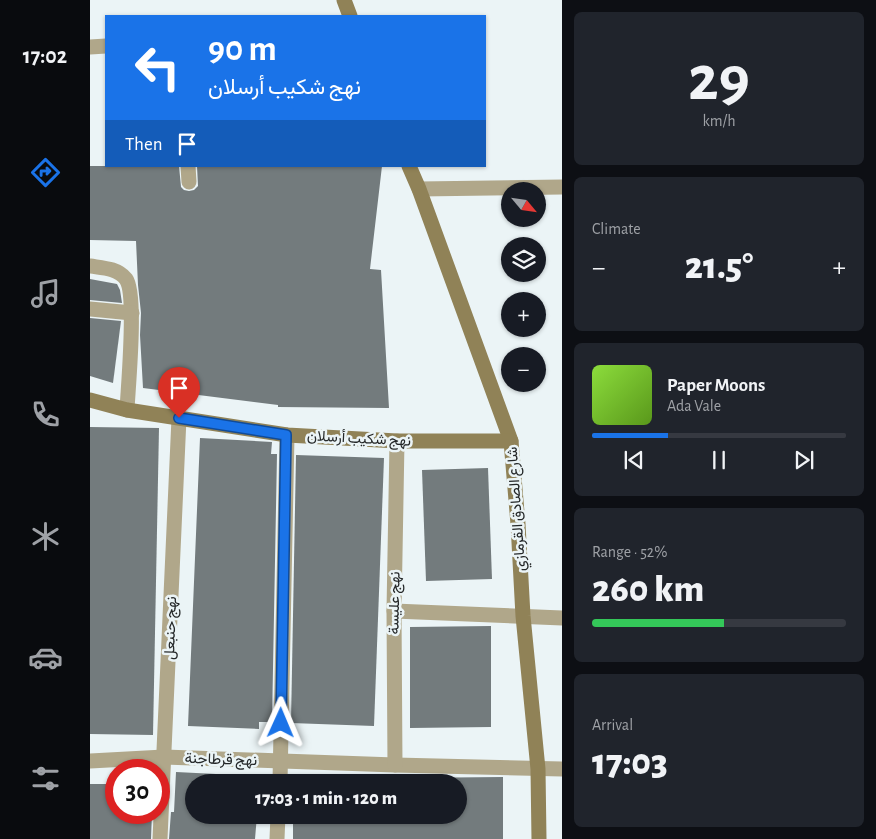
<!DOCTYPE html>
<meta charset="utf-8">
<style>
:root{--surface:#171b24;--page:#20242c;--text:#f1f3f6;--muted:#9ea1a6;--line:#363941;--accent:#1a73e8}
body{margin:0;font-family:"Alegreya Sans",Vazirmatn,sans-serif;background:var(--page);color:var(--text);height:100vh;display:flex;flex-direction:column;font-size:19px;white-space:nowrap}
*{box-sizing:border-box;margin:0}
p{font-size:16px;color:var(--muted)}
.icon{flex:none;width:28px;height:28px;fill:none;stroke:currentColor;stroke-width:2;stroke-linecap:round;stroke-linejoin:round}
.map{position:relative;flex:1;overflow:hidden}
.side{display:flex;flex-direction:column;gap:12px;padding:12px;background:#0d0f14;width:314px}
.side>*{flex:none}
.guide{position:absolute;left:15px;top:15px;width:381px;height:152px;border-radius:0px;box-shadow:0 1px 4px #0004;background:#1a73e8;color:#fff;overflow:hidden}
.needle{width:32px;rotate:119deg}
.fabs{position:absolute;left:411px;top:182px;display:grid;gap:10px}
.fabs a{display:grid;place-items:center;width:45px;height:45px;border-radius:50%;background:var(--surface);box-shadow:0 1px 4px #0004;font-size:25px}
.speed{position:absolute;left:15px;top:759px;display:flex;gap:10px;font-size:25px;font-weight:700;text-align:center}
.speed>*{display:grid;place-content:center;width:65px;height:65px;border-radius:50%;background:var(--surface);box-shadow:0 1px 4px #0004;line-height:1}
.speed .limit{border:8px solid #d22;background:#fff;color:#111}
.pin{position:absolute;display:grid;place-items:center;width:42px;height:42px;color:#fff;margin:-51px -21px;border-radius:50% 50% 50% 0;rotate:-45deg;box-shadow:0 0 5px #0007}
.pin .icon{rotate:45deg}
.me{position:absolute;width:55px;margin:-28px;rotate:1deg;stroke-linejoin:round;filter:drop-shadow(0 0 4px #0008)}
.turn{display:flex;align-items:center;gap:18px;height:105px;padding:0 20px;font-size:22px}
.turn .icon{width:65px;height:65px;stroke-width:2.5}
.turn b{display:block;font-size:35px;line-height:42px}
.then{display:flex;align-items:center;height:48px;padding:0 20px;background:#0003;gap:10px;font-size:19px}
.big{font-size:38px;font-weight:800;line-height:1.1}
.side .tile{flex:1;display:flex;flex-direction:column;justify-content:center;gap:8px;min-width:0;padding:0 18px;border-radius:8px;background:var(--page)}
.side .dial{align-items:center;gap:0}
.dial b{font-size:65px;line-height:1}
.song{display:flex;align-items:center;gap:15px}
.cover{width:60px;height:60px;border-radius:8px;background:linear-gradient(135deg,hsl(90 70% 55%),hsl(90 70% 35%))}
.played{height:5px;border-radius:2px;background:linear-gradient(90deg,var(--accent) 30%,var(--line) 30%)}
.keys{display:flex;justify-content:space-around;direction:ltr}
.heat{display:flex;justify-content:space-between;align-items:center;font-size:28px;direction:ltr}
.charge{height:8px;border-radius:4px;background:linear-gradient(90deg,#34c759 52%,var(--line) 0)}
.trip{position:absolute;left:95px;top:774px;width:282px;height:50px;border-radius:25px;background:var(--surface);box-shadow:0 1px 4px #0004;font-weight:800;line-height:50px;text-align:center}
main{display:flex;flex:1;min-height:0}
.tab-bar{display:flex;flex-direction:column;width:90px;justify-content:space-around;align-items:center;background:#090b0e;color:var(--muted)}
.tab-bar .icon{width:35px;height:35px}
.tab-bar .active{color:var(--accent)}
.tab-bar b{font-size:22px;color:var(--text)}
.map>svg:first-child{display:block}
.building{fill:#737b7d}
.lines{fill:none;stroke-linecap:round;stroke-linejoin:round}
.street{stroke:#b0a78a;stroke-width:15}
.secondary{stroke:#908257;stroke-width:15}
.route-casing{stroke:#114b97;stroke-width:12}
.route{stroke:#1a73e8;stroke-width:9}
.labels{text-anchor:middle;stroke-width:5;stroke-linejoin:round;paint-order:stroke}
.street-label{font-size:15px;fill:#242728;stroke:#ebf4f6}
</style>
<main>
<nav class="tab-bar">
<b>17:02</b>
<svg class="icon active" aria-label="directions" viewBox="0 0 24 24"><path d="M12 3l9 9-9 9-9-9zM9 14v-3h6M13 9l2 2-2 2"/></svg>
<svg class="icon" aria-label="music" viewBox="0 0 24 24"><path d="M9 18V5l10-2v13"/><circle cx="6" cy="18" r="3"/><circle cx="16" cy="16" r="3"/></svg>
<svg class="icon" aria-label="phone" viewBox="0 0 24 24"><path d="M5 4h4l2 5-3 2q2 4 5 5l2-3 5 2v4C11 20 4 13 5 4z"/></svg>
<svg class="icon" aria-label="climate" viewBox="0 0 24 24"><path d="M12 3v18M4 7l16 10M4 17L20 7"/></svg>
<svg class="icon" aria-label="car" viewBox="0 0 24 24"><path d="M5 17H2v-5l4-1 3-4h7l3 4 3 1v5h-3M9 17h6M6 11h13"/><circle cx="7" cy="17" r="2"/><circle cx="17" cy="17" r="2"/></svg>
<svg class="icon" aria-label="filters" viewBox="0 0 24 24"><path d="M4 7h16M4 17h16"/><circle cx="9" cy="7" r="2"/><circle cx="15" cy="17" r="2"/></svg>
</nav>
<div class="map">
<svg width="473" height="839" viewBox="0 0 473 839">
<rect width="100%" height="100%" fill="#ebf4f6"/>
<!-- building -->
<g class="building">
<path d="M0,166h89l2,21 3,3 5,1 5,-1 4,-4 -1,-20h185l-12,103 11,1 8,138 -111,-1v-2l-135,-17 -3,-53 1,-22 -3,-28 -2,-44 -46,-1z"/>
<path d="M0,279l27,5 3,6 2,13 -32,-3z"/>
<path d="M0,318l31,3 -8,62 -23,-7z"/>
<path d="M0,427l69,1 -6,307 -63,-1z"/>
<path d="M110,438l72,4 -1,12h6l-5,268h-13v7l-71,-3z"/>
<path d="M206,455l88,3 -10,268 -83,-3z"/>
<path d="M398,468l4,111 -66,2 -4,-111z"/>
<path d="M401,626v101l-81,1v-101z"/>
<path d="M86,772l82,4v6h-64v33h63l-2,24h-86l2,-27h3z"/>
<path d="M413,777v62h-210v-24h166v-33h-165l1,-3z"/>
<path d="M0,784h26v28h36l-1,27h-61z"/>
</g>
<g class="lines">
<!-- street -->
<g class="street">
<path d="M0,47l16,-1"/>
<path d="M98,166l1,16"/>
<path d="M329,189l144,-2"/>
<path d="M0,266c13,2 27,2 36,13 11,15 2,108 1,131"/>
<path d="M0,309l42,4"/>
<path d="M304,611l169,7"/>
<path d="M0,761l74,-4 231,8 168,4"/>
<path d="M305,765l-1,-154 3,-170"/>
<path d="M190,782l7,-347"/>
<path d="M70,839l19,-421"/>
<path d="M187,839l1,-24"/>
</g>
<!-- secondary -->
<g class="secondary">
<path d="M254,0l6,16"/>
<path d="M319,166l10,23 92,252 7,83 5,92 15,153 1,70"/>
<path d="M0,400l37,10 160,25 110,6h114"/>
</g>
</g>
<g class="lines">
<!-- route casing -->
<g class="route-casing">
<path id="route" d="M89,418l107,17 -5,288"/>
</g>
<!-- route -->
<use href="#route" class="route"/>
</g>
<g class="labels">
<!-- street labels -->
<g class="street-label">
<text transform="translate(269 438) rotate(3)" y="5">نهج شكيب أرسلان</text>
<text transform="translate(426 509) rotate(-94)" y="5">شارع الصادق القرمازي</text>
<text transform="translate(304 603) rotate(-89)" y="5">نهج عليسة</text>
<text transform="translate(80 628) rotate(-88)" y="5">نهج حنبعل</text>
<text transform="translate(131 759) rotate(2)" y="5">نهج قرطاجنة</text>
</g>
</g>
</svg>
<div class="fabs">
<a><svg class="needle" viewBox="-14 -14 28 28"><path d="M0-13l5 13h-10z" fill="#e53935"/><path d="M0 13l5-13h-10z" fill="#9ea1a6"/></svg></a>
<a><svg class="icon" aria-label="layers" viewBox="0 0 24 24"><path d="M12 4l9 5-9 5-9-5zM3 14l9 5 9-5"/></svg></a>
<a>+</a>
<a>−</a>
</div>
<div class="speed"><div class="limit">30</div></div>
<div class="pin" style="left:89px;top:418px;background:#d93025"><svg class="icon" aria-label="arrive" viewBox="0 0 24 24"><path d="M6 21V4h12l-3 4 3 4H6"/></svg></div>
<svg class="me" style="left:191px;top:723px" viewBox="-20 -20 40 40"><path d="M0-17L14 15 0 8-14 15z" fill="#1a73e8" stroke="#fff" stroke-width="4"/></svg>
<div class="trip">17:03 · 1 min · 120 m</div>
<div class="guide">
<div class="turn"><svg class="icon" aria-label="left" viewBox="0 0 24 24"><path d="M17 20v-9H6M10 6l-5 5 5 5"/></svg><div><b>90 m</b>نهج شكيب أرسلان</div></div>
<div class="then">Then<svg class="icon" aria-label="arrive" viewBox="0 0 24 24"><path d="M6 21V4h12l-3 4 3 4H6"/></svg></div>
</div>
</div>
<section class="side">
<div class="tile dial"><b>29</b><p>km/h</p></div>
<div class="tile"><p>Climate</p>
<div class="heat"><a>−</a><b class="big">21.5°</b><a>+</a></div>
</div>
<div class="tile">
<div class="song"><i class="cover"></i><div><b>Paper Moons</b><p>Ada Vale</p></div></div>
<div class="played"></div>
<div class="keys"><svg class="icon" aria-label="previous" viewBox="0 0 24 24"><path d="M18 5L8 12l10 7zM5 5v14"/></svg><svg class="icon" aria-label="pause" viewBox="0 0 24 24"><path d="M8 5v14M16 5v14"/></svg><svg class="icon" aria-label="next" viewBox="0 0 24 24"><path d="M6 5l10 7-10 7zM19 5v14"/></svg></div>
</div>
<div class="tile"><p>Range · 52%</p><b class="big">260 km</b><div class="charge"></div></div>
<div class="tile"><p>Arrival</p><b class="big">17:03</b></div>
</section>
</main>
